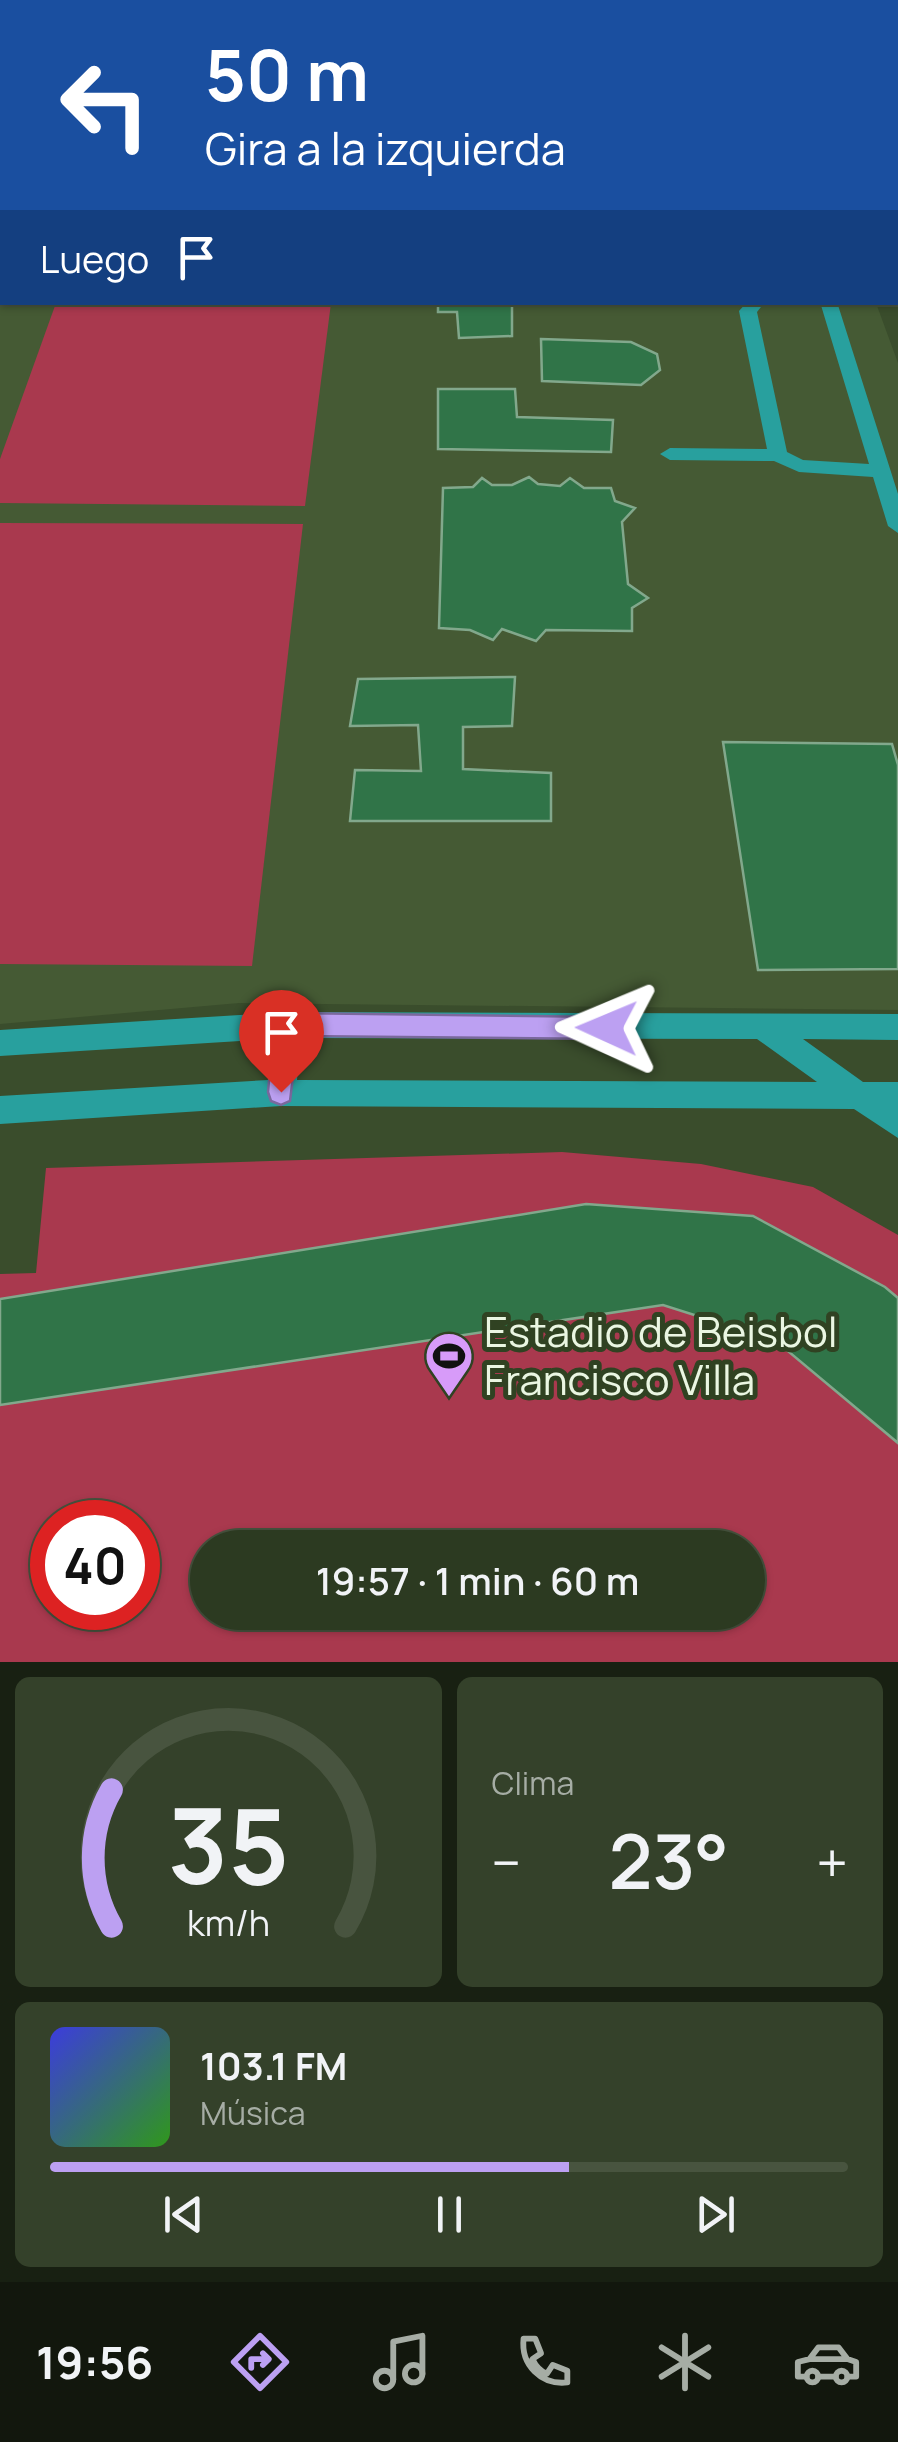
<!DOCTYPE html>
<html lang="es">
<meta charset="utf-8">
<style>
:root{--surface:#2c3a21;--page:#34412a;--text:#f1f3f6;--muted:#a6ada5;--line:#48543f;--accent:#bca0f2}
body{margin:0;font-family:Manrope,sans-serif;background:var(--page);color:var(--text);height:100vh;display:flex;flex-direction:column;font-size:38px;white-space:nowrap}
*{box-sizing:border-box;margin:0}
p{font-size:32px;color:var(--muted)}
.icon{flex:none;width:55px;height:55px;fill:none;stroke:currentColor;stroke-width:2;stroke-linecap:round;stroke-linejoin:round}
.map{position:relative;height:1662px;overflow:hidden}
.drawer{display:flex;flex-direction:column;gap:15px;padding:15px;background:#182012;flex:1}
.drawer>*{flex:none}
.banner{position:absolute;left:0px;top:0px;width:900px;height:305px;box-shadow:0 2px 8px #0004,0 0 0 2px var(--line);background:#1a4fa0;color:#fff;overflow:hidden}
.speed{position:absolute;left:30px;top:1500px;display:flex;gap:20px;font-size:50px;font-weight:700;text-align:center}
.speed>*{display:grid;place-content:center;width:130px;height:130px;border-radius:50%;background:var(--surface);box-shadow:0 2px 8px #0004,0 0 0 2px var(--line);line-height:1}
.speed .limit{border:15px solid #d22;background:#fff;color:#111}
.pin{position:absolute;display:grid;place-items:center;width:85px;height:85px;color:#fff;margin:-102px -42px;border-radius:50% 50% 50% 0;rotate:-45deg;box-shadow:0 0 10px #0007}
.pin .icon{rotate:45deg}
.me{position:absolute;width:110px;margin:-55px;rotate:271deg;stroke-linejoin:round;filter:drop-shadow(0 0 8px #0008)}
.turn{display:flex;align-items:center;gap:35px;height:210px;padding:0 40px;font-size:45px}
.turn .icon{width:130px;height:130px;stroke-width:2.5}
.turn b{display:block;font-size:70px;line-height:85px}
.then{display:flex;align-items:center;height:95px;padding:0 40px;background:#0003;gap:20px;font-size:38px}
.big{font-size:75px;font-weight:600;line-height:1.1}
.drawer .tile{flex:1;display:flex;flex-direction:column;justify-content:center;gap:15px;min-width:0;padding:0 35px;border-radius:15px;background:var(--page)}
.drawer .dial{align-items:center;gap:0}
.dial svg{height:260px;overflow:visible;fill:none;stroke:var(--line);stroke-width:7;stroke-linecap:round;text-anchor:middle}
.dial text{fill:var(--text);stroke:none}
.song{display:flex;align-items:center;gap:30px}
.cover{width:120px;height:120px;border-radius:15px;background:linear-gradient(135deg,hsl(240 70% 55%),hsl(110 70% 35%))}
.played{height:10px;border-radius:5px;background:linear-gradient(90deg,var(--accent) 65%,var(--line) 65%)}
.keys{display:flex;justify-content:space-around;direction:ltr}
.heat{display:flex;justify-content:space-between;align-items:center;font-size:55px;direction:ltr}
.drawer .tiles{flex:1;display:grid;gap:15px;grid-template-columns:1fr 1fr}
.tile:last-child{grid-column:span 2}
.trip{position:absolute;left:190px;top:1530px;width:575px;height:100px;border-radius:50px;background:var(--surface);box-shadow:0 2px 8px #0004,0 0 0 2px var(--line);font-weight:600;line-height:100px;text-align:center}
.tabs{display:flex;height:160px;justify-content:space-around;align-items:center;background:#12170d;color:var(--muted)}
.tabs .icon{width:70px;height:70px}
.tabs .current{color:var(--accent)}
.tabs b{font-size:45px;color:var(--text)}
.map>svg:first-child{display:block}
.built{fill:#455a34}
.green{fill:#a9394e;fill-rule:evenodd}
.building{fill:#307448;stroke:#82a88c;stroke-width:2.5}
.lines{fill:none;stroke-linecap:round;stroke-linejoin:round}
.minor{fill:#28a09e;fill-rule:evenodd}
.major{fill:#69eae7;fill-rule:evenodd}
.route{fill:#bca0f2;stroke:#7a689d;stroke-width:2.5}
.labels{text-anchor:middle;stroke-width:10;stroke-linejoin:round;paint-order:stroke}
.near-poi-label{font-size:42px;fill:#eaf6e2;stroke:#304222;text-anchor:start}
</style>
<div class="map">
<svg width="898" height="1662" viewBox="0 0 898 1662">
<rect width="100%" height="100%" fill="#3a4d2c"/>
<!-- built -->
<g class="built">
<path d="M0,0h766l1,2h-765l-2,78z"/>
<path d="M0,123l2,179 874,1 22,60v647l-659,-7 -239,21z"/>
</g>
<!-- green -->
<g class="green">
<path d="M56,303h275l-26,203 -305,-3v-44z"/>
<path d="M0,523l303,1 -51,442 -252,-2z"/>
<path d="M562,1152l139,12 112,23 85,48v427h-898v-388l36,-1 10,-105zM52,1522h86v86h-86zM208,1548h540v64h-540z"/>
</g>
<!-- building -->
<g class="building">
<path d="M438,302h74v34l-53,2 -2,-26h-19z"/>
<path d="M541,339l90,3 26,12 3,16 -19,15 -99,-4z"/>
<path d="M438,389h77l2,28 96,3 -2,32 -173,-3z"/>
<path d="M529,477l9,7 22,2 10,-8 14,10h27l4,13 20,7 -13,14 6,62 20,14 -16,10v23l-86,-1 -10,11 -34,-12 -9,11 -23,-10 -31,-2 4,-140 30,-1 9,-9 10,7h20z"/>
<path d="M515,677l-3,49 -49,1v42l88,4v48h-201l5,-51 66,1 -3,-46 -68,1 8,-47z"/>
<path d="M723,742l169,2 6,21v204l-140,1z"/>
<path d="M586,1204l167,12 132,71 13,11v145l-122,-102 -113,-36 -663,100v-106z"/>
</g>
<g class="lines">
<!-- minor -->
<g class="minor">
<rect x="402" y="0" width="12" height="2"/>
<rect x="448" y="0" width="12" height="2"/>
<rect x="607" y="0" width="12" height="2"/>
<rect x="0" y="90" width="2" height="8"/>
<path d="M747,302h18l-8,10 30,140 16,8 66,4 -49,-162h17l61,192v39l-10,-7 -15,-49 -74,-5 -25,-11 -104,-1 -10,-6 10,-6 97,1 -28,-138z"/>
<path d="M287,1012l611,2v26l-95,-1 60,43h35v56l-44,-29 -573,-3 -281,18v-28l268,-16 4,-41 -272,17v-26zM300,1038l457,1 60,43 -520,-2z"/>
</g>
<!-- major -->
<g class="major">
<rect x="826" y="0" width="12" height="2"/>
<rect x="879" y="0" width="12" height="2"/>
</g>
</g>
<!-- route -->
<path class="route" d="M287,1013l320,4 9,3 3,8 -3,8 -9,3 -309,-3 -8,65 -9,4 -10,-4 -3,-9 6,-67 4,-8z"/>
<!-- icons -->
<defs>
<g id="stadium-pin" transform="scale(2.5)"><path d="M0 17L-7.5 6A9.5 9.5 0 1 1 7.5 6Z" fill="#d79bf9" stroke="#304222"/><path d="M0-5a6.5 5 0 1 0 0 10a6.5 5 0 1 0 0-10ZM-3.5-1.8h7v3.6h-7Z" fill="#111"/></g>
</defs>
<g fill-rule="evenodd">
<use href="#stadium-pin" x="449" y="1356"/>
</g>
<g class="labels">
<!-- near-poi labels -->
<g class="near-poi-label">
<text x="484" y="1347">Estadio de Beisbol<tspan x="484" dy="48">Francisco Villa</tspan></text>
</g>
</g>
</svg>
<div class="speed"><div class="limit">40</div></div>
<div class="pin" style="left:281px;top:1092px;background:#d93025"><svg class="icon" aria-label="arrive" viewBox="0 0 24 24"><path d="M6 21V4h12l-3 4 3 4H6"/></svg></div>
<svg class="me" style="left:607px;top:1028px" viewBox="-20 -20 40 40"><path d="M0-17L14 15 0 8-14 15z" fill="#bca0f2" stroke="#fff" stroke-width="4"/></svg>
<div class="trip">19:57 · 1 min · 60 m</div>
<div class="banner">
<div class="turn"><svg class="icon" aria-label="left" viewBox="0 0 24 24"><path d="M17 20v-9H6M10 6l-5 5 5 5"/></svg><div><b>50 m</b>Gira a la izquierda</div></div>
<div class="then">Luego<svg class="icon" aria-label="arrive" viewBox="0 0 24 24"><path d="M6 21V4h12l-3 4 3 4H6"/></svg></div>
</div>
</div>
<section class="drawer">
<div class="tiles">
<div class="tile dial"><svg viewBox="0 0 100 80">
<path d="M14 69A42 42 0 1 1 86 69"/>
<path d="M14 69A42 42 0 0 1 14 27" stroke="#bca0f2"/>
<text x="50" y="56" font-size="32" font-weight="700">35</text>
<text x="50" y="72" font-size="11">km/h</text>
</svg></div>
<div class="tile"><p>Clima</p>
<div class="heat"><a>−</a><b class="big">23°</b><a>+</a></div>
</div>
<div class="tile">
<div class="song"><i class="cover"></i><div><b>103.1 FM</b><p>Música</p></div></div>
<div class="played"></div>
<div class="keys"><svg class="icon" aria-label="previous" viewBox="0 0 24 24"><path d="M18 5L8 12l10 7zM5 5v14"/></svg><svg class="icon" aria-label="pause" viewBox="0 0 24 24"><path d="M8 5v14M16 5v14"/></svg><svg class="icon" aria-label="next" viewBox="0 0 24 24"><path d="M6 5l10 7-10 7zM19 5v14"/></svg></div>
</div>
</div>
</section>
<nav class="tabs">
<b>19:56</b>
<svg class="icon current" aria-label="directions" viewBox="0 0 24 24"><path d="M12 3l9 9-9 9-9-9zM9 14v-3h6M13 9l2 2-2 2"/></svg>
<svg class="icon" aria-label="music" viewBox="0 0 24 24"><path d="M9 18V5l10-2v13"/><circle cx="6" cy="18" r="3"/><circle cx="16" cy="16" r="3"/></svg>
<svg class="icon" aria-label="phone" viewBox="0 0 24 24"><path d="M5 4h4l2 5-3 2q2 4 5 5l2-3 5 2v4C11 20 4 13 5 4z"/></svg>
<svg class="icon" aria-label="climate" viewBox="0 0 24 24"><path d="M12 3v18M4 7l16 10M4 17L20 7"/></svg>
<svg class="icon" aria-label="car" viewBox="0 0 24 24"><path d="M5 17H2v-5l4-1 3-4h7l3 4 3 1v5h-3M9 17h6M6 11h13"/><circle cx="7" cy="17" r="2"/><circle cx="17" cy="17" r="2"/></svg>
</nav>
